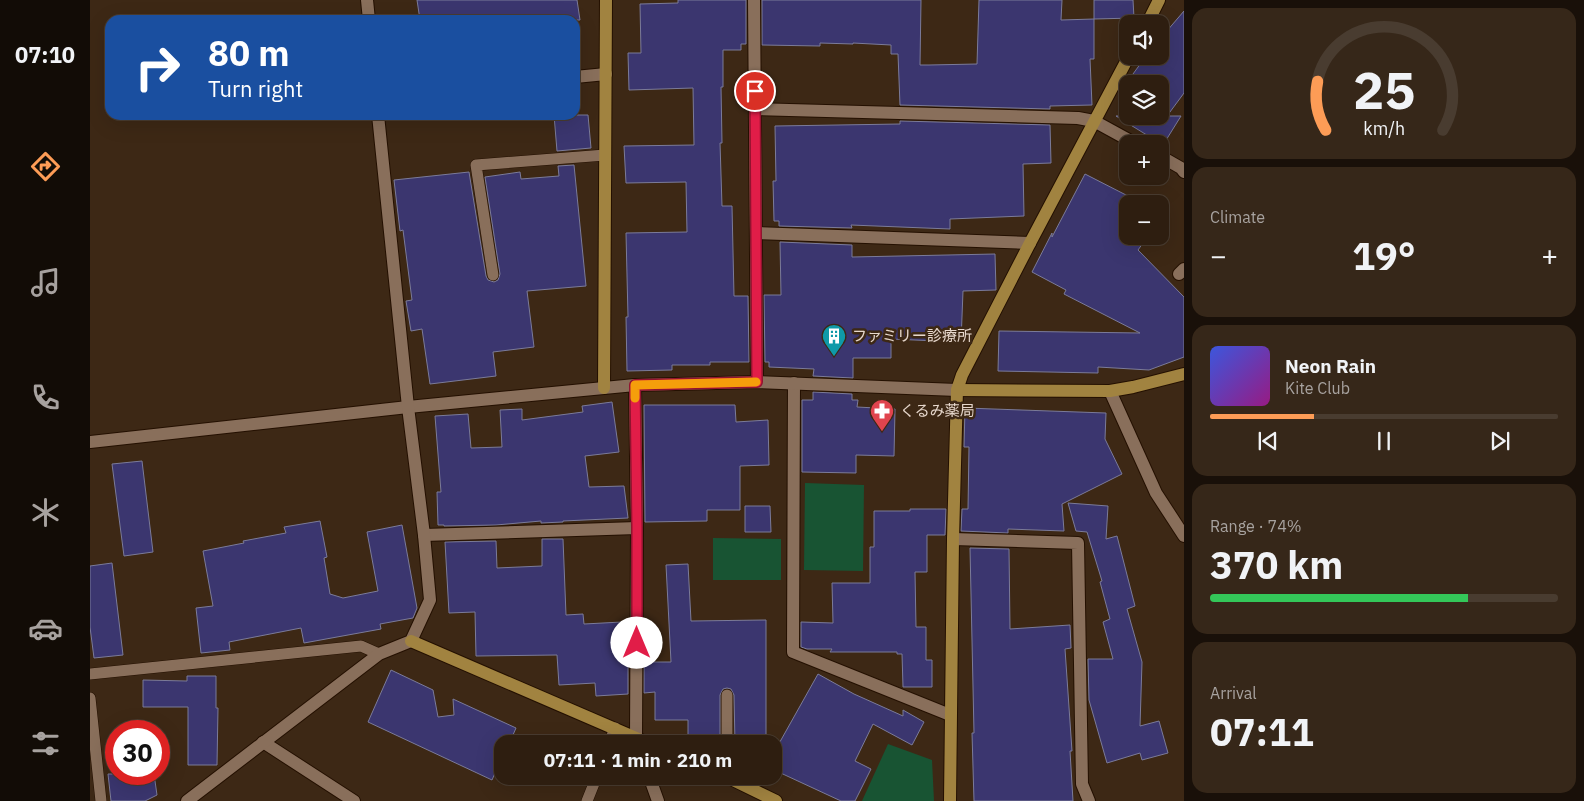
<!DOCTYPE html>
<meta charset="utf-8">
<style>
:root{--surface:#2e1e10;--page:#362719;--text:#f1f3f6;--muted:#a7a29f;--line:#493c30;--accent:#fd9c56}
body{margin:0;font-family:"IBM Plex Sans","Noto Sans JP",sans-serif;background:var(--page);color:var(--text);height:100vh;display:flex;flex-direction:column;font-size:19px;white-space:nowrap}
*{box-sizing:border-box;margin:0}
p{font-size:16px;color:var(--muted)}
.icon{flex:none;width:28px;height:28px;fill:none;stroke:currentColor;stroke-width:2;stroke-linecap:round;stroke-linejoin:round}
.map{position:relative;flex:1;overflow:hidden}
.drawer{display:flex;flex-direction:column;gap:8px;padding:8px;background:#191009;width:400px}
.drawer>*{flex:none}
.guide{position:absolute;left:15px;top:15px;width:475px;height:105px;border-radius:15px;box-shadow:0 5px 20px #0002,0 0 0 1px var(--line);background:#1a4fa0;color:#fff;overflow:hidden}
.fabs{position:absolute;left:1029px;top:15px;display:grid;gap:10px}
.fabs a{display:grid;place-items:center;width:50px;height:50px;border-radius:10px;background:var(--surface);box-shadow:0 5px 20px #0002,0 0 0 1px var(--line);font-size:25px}
.speed{position:absolute;left:15px;top:720px;display:flex;gap:10px;font-size:25px;font-weight:700;text-align:center}
.speed>*{display:grid;place-content:center;width:65px;height:65px;border-radius:50%;background:var(--surface);box-shadow:0 5px 20px #0002,0 0 0 1px var(--line);line-height:1}
.speed .limit{border:8px solid #d22;background:#fff;color:#111}
.pin{position:absolute;display:grid;place-items:center;width:42px;height:42px;color:#fff;margin:-21px;border:2px solid #fff;border-radius:50%;box-shadow:0 1px 5px #0007}
.me{position:absolute;width:55px;margin:-28px;rotate:0deg;stroke-linejoin:round;filter:drop-shadow(0 0 4px #0008)}
.turn{display:flex;align-items:center;gap:18px;height:105px;padding:0 20px;font-size:22px}
.turn .icon{width:65px;height:65px;stroke-width:2.5}
.turn b{display:block;font-size:35px;line-height:42px}
.big{font-size:38px;font-weight:800;line-height:1.1}
.drawer .card{flex:1;display:flex;flex-direction:column;justify-content:center;gap:8px;min-width:0;padding:0 18px;border-radius:15px;background:var(--page)}
.drawer .dial{align-items:center;gap:0}
.dial svg{height:130px;overflow:visible;fill:none;stroke:var(--line);stroke-width:7;stroke-linecap:round;text-anchor:middle}
.dial text{fill:var(--text);stroke:none}
.song{display:flex;align-items:center;gap:15px}
.cover{width:60px;height:60px;border-radius:8px;background:linear-gradient(135deg,hsl(230 70% 55%),hsl(310 70% 35%))}
.played{height:5px;border-radius:2px;background:linear-gradient(90deg,var(--accent) 30%,var(--line) 30%)}
.keys{display:flex;justify-content:space-around;direction:ltr}
.heat{display:flex;justify-content:space-between;align-items:center;font-size:28px;direction:ltr}
.charge{height:8px;border-radius:4px;background:linear-gradient(90deg,#34c759 74%,var(--line) 0)}
.trip{position:absolute;left:404px;top:735px;width:288px;height:50px;border-radius:15px;background:var(--surface);box-shadow:0 5px 20px #0002,0 0 0 1px var(--line);font-weight:800;line-height:50px;text-align:center}
main{display:flex;flex:1;min-height:0}
.tab-bar{display:flex;flex-direction:column;width:90px;justify-content:space-around;align-items:center;background:#120c06;color:var(--muted)}
.tab-bar .icon{width:35px;height:35px}
.tab-bar .active{color:var(--accent)}
.tab-bar b{font-size:22px;color:var(--text)}
.map>svg:first-child{display:block}
.green{fill:#185433}
.building{fill:#3b366f;stroke:#7b7b99}
.lines{fill:none;stroke-linecap:round;stroke-linejoin:round}
.lane-casing{stroke:#241001;stroke-width:12}
.street-casing{stroke:#241001;stroke-width:14}
.secondary-casing{stroke:#241001;stroke-width:14}
.lane{stroke:#896f5b;stroke-width:11}
.street{stroke:#896f5b;stroke-width:12}
.secondary{stroke:#a18340;stroke-width:12}
.route-casing{stroke:#92132f;stroke-width:12}
.route{stroke:#e11d48;stroke-width:9}
.slow{stroke:#f59e0b;stroke-width:9}
.labels{text-anchor:middle;stroke-width:5;stroke-linejoin:round;paint-order:stroke}
.poi-label{font-size:15px;fill:#e7d8cd;stroke:#3d2815;text-anchor:start}
</style>
<main>
<nav class="tab-bar">
<b>07:10</b>
<svg class="icon active" aria-label="directions" viewBox="0 0 24 24"><path d="M12 3l9 9-9 9-9-9zM9 14v-3h6M13 9l2 2-2 2"/></svg>
<svg class="icon" aria-label="music" viewBox="0 0 24 24"><path d="M9 18V5l10-2v13"/><circle cx="6" cy="18" r="3"/><circle cx="16" cy="16" r="3"/></svg>
<svg class="icon" aria-label="phone" viewBox="0 0 24 24"><path d="M5 4h4l2 5-3 2q2 4 5 5l2-3 5 2v4C11 20 4 13 5 4z"/></svg>
<svg class="icon" aria-label="climate" viewBox="0 0 24 24"><path d="M12 3v18M4 7l16 10M4 17L20 7"/></svg>
<svg class="icon" aria-label="car" viewBox="0 0 24 24"><path d="M5 17H2v-5l4-1 3-4h7l3 4 3 1v5h-3M9 17h6M6 11h13"/><circle cx="7" cy="17" r="2"/><circle cx="17" cy="17" r="2"/></svg>
<svg class="icon" aria-label="filters" viewBox="0 0 24 24"><path d="M4 7h16M4 17h16"/><circle cx="9" cy="7" r="2"/><circle cx="15" cy="17" r="2"/></svg>
</nav>
<div class="map">
<svg width="1094" height="801" viewBox="0 0 1094 801">
<rect width="100%" height="100%" fill="#3d2815"/>
<!-- green -->
<g class="green">
<path d="M715,483l59,2 -1,86 -59,-1z"/>
<path d="M623,538l68,1v41h-68z"/>
<path d="M798,744l44,16 2,41h-72z"/>
</g>
<!-- building -->
<g class="building">
<path d="M327,0h160l3,20h-160z"/>
<path d="M588,0h68v44h-5v6h-18v37h-2l1,56h-2l2,63h10l2,90h14l1,66h-39v3h-38v5l-45,1 -1,-54h2l-2,-84 61,-1 -1,-50 -60,1 -2,-37 70,-1 -1,-57 -64,2 -1,-37h13l-1,-49 38,-1z"/>
<path d="M672,0h159l-1,65h9l48,-1 2,-64h83l-1,20 33,-1v40h-4l2,46 -42,1v3l-150,-4 -2,-51h-7v-9l-38,-2v1l-33,-1v3l-58,-1z"/>
<path d="M1004,0h39l1,18 -40,1z"/>
<path d="M1094,11v82l-17,23h14l-18,29 -47,-29h44v-32h-14l-13,-10 13,-18h14v-17z"/>
<path d="M464,115h34l3,33 -34,3z"/>
<path d="M810,121l150,4 1,38 -28,1 1,52 -74,3v10l-99,-4 1,3 -73,-2v-5h-5l-1,-40h3l-1,-55 125,-2z"/>
<path d="M484,165l12,121 -59,5 7,56 -41,5 3,24 -66,8 -8,-55 -11,2 -5,-30 6,-1 -9,-70 -3,1 -6,-51 75,-8 17,104 2,4 6,2 4,-2 2,-6 -15,-97 35,-5 1,7 38,-3 -1,-10z"/>
<path d="M995,174l43,22v40h20l-10,14 46,47v60l-35,13 -51,-3v6l-100,-2 1,-40 141,2 -76,-39 2,-4 -34,-18 20,-39v4z"/>
<path d="M690,242l72,3v12l143,-3 1,36 -33,1 -2,51 -70,-3v19h-38v20l-40,-2 1,-7 -45,-2v-5h-4l-1,-67h17z"/>
<path d="M723,392l39,2v6h6l-1,7 38,2 -1,47 -38,-1v18l-54,-1v-72h11z"/>
<path d="M522,402l7,50 -34,4 4,31 35,-1 4,32 -65,3v1l-22,1v-2l-45,4 -52,1v-1h-6l-1,-33h4l-6,-76 33,-2 3,34 31,-1 -2,-37 22,-1v11l61,-8 -1,-6z"/>
<path d="M554,405h91l1,17 32,-2 1,45 -29,1v44h-33v11l-62,1z"/>
<path d="M875,408l141,5 -1,26 17,35 -60,30 2,27 -56,-2v4l-47,-2 1,-22h6l1,-62h-5z"/>
<path d="M52,461l11,91 -29,4 -12,-92z"/>
<path d="M978,503l40,3 -2,33 11,-3 18,70 -8,3 15,53 -2,64 19,-5 9,32 -26,7 -2,-7 -33,10 -18,-63 -1,-41h25l-10,-37 7,-3 -10,-37 2,-1 -15,-49 -11,-1z"/>
<path d="M655,506h25l1,26h-26z"/>
<path d="M820,509h36l-1,26h-18v37h-12l1,55h10v33h6v27h-29l-1,-33h-5v-2h-67l2,-3h-25l-6,-2v-25l32,1 -1,-40h38v-36h4v-36h36z"/>
<path d="M230,521l7,36 -3,1 6,36 13,4 35,-7 -11,-59 35,-7 15,83 -4,10 -33,6 1,5 -77,14 -3,-15 -72,14 1,8 -29,3 -5,-45 17,-2 -10,-55 41,-8 -1,-2 43,-8 -2,-6z"/>
<path d="M452,539h21l3,76 17,-1 1,10 38,-2 2,40h4v32l-32,2 -1,-13 -36,2 -2,-30 -81,1 -1,-44 -26,1 -4,-71 51,-1 1,27 45,-2z"/>
<path d="M880,548l39,1 1,80 60,-4 1,23 -6,1 7,102h-2l3,50h-99l-2,-68h2z"/>
<path d="M22,563l11,92 -29,3 -4,-31v-61z"/>
<path d="M598,564l3,57 75,-1v124h-31l-1,-49 -3,-6 -4,-1 -4,1 -3,6v46l-32,-1v-20h-33v-28l-11,1v-31h27l-5,-97z"/>
<path d="M301,670l42,20 5,27 16,-2 -1,-16 63,29 -7,16h-7v13l-10,23 -124,-58z"/>
<path d="M728,674l36,20 49,22v-6l21,12 -12,23 -39,-21 -18,37 16,8 -16,32h-14l-69,-32v-13z"/>
<path d="M97,676h29v32h2l-1,57h-29v-58h-45v-27l44,1z"/>
<path d="M18,774h46l3,21 -12,6h-34z"/>
</g>
<g class="lines">
<!-- lane casing -->
<g class="lane-casing">
<g id="lane">
<path d="M403,275l-17,-110 129,-10"/>
<path d="M0,674l271,-28 18,8"/>
<path d="M637,695v49"/>
<path d="M0,698l11,103"/>
<path d="M519,744l6,-16"/>
<path d="M497,801l10,-25"/>
</g>
</g>
<!-- street casing -->
<g class="street-casing">
<g id="street">
<path d="M277,0l2,20"/>
<path d="M664,0l3,382"/>
<path d="M485,77l31,-3"/>
<path d="M665,109l323,9 16,3 42,23"/>
<path d="M1070,156l21,12 3,4"/>
<path d="M666,233l274,10"/>
<path d="M1089,274l5,-5"/>
<path d="M704,383l-1,269 157,63"/>
<path d="M545,385l2,143 -1,210 2,6"/>
<path d="M1020,391l46,102 28,43"/>
<path d="M0,442l318,-35 227,-22 122,-3 200,8"/>
<path d="M334,535l213,-7"/>
<path d="M863,539l125,4 4,241 7,17"/>
<path d="M173,742l91,59"/>
<path d="M559,776l9,25"/>
<path d="M97,801l192,-147 32,-13 19,-41 -6,-65 -16,-128 -30,-292"/>
</g>
</g>
<!-- secondary casing -->
<g class="secondary-casing">
<g id="secondary">
<path d="M1057,24l12,-24"/>
<path d="M514,388l2,-388"/>
<path d="M867,390l153,1 23,-4 51,-13"/>
<path d="M321,641l239,103"/>
<path d="M635,776l51,25"/>
<path d="M860,801l3,-262 4,-149 5,-15 68,-132 99,-187"/>
</g>
</g>
<!-- lane -->
<use href="#lane" class="lane"/>
<!-- street -->
<use href="#street" class="street"/>
<!-- secondary -->
<use href="#secondary" class="secondary"/>
</g>
<g class="lines">
<!-- route casing -->
<g class="route-casing">
<path id="route" d="M547,643v-115l-2,-143 122,-3 -2,-291"/>
</g>
<!-- route -->
<use href="#route" class="route"/>
<!-- slow -->
<path class="slow" d="M545,398v-13l121,-3"/>
</g>
<!-- icons -->
<defs>
<g id="building-pin" transform="scale(1.25)"><path d="M0 17L-7.5 6A9.5 9.5 0 1 1 7.5 6Z" fill="#0f9aa8" stroke="#3d2815"/><path d="M-4-6H4V6H1V3H-1V6H-4ZM-2.5-4.3h1.7v1.8h-1.7ZM.8-4.3h1.7v1.8H.8ZM-2.5-1h1.7V.8h-1.7ZM.8-1h1.7V.8H.8Z" fill="#fff"/></g>
<g id="pharmacy-pin" transform="scale(1.25)"><path d="M0 17L-7.5 6A9.5 9.5 0 1 1 7.5 6Z" fill="#e0444e" stroke="#3d2815"/><path d="M-2-6h4v4h4v4h-4v4h-4v-4h-4v-4h4Z" fill="#fff"/></g>
</defs>
<g fill-rule="evenodd">
<use href="#building-pin" x="744" y="336"/>
<use href="#pharmacy-pin" x="792" y="411"/>
</g>
<g class="labels">
<!-- poi labels -->
<g class="poi-label">
<text x="762" y="341">ファミリー診療所</text>
<text x="810" y="416">くるみ薬局</text>
</g>
</g>
</svg>
<div class="fabs">
<a><svg class="icon" aria-label="sound" viewBox="0 0 24 24"><path d="M4 9h4l5-4v14l-5-4H4zM17 9q2 3 0 6"/></svg></a>
<a><svg class="icon" aria-label="layers" viewBox="0 0 24 24"><path d="M12 4l9 5-9 5-9-5zM3 14l9 5 9-5"/></svg></a>
<a>+</a>
<a>−</a>
</div>
<div class="speed"><div class="limit">30</div></div>
<div class="pin" style="left:665px;top:91px;background:#d93025"><svg class="icon" aria-label="arrive" viewBox="0 0 24 24"><path d="M6 21V4h12l-3 4 3 4H6"/></svg></div>
<svg class="me" style="left:547px;top:643px" viewBox="-20 -20 40 40"><circle r="19" fill="#fff"/><path d="M0-13L10 11 0 6-10 11z" fill="#e11d48"/></svg>
<div class="trip">07:11 · 1 min · 210 m</div>
<div class="guide">
<div class="turn"><svg class="icon" aria-label="right" viewBox="0 0 24 24"><path d="M7 20v-9h11M14 6l5 5-5 5"/></svg><div><b>80 m</b>Turn right</div></div>
</div>
</div>
<section class="drawer">
<div class="card dial"><svg viewBox="0 0 100 80">
<path d="M14 69A42 42 0 1 1 86 69"/>
<path d="M14 69A42 42 0 0 1 9 39" stroke="#fd9c56"/>
<text x="50" y="56" font-size="32" font-weight="700">25</text>
<text x="50" y="72" font-size="11">km/h</text>
</svg></div>
<div class="card"><p>Climate</p>
<div class="heat"><a>−</a><b class="big">19°</b><a>+</a></div>
</div>
<div class="card">
<div class="song"><i class="cover"></i><div><b>Neon Rain</b><p>Kite Club</p></div></div>
<div class="played"></div>
<div class="keys"><svg class="icon" aria-label="previous" viewBox="0 0 24 24"><path d="M18 5L8 12l10 7zM5 5v14"/></svg><svg class="icon" aria-label="pause" viewBox="0 0 24 24"><path d="M8 5v14M16 5v14"/></svg><svg class="icon" aria-label="next" viewBox="0 0 24 24"><path d="M6 5l10 7-10 7zM19 5v14"/></svg></div>
</div>
<div class="card"><p>Range · 74%</p><b class="big">370 km</b><div class="charge"></div></div>
<div class="card"><p>Arrival</p><b class="big">07:11</b></div>
</section>
</main>
